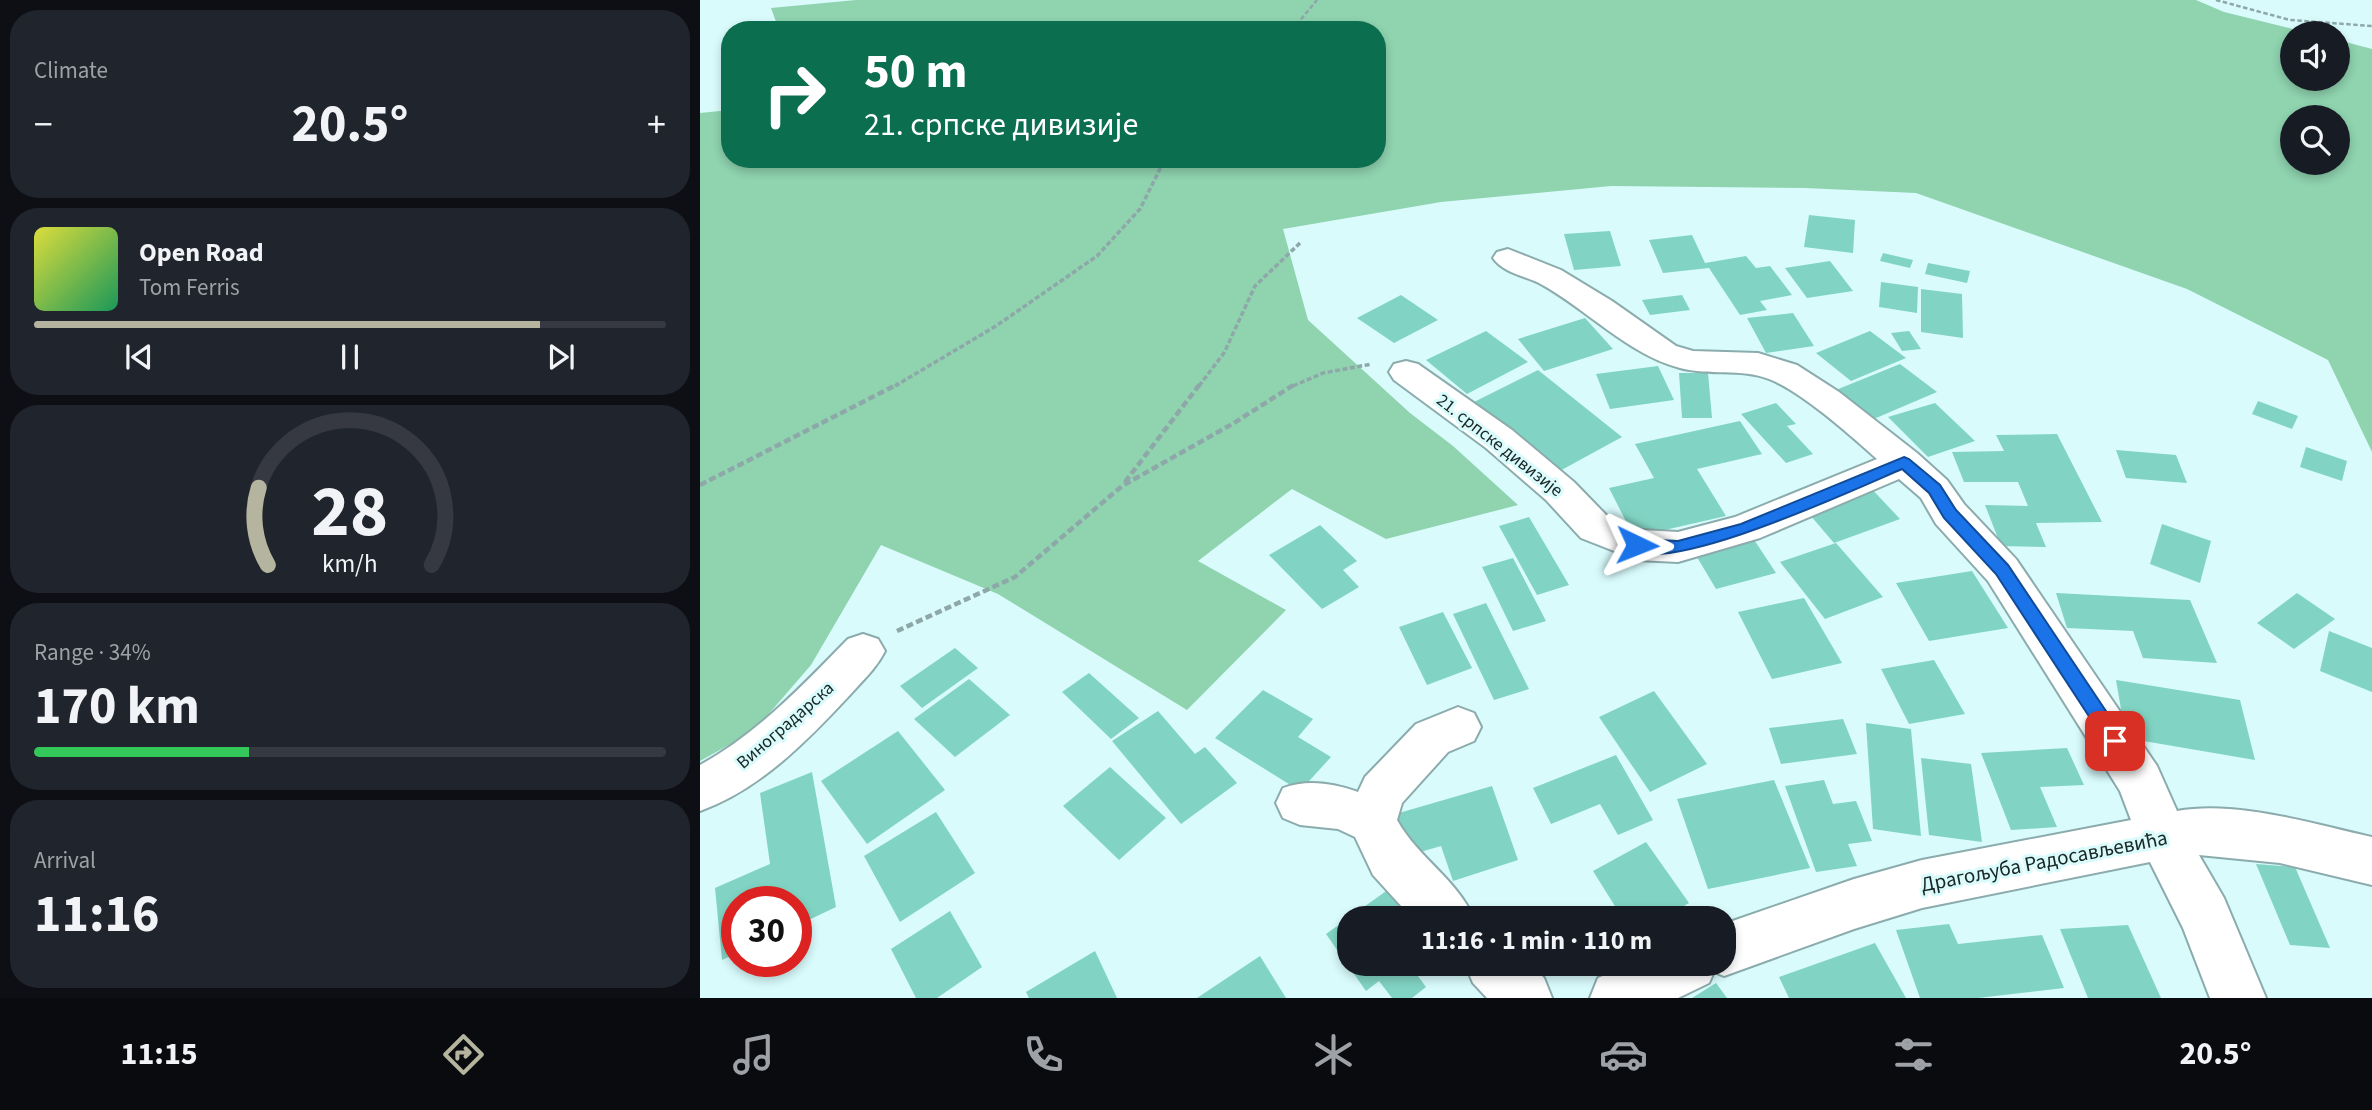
<!DOCTYPE html>
<meta charset="utf-8">
<style>
:root{--surface:#171b24;--page:#20242c;--text:#f1f3f6;--muted:#9ea1a6;--line:#363941;--accent:#b5b49e}
body{margin:0;font-family:"Source Sans 3",sans-serif;background:var(--page);color:var(--text);height:100vh;display:flex;flex-direction:column;font-size:26px;white-space:nowrap}
*{box-sizing:border-box;margin:0}
p{font-size:23px;color:var(--muted)}
.icon{flex:none;width:38px;height:38px;fill:none;stroke:currentColor;stroke-width:2;stroke-linecap:round;stroke-linejoin:round}
.map{position:relative;flex:1;overflow:hidden}
.side{display:flex;flex-direction:column;gap:10px;padding:10px;background:#0d0f14;width:700px}
.side>*{flex:none}
.banner{position:absolute;left:21px;top:21px;width:665px;height:147px;border-radius:28px;box-shadow:0 4px 10px #0003;background:#0b6e4f;color:#fff;overflow:hidden}
.tools{position:absolute;left:1580px;top:21px;display:grid;gap:14px}
.tools a{display:grid;place-items:center;width:70px;height:70px;border-radius:50%;background:var(--surface);box-shadow:0 4px 10px #0003;font-size:35px}
.speed{position:absolute;left:21px;top:886px;display:flex;gap:14px;font-size:35px;font-weight:700;text-align:center}
.speed>*{display:grid;place-content:center;width:91px;height:91px;border-radius:50%;background:var(--surface);box-shadow:0 4px 10px #0003;line-height:1}
.speed .limit{border:10px solid #d22;background:#fff;color:#111}
.pin{position:absolute;display:grid;place-items:center;width:60px;height:60px;color:#fff;margin:-30px;border-radius:14px;box-shadow:0 4px 10px #0006}
.me{position:absolute;width:77px;margin:-38px;rotate:92deg;stroke-linejoin:round;filter:drop-shadow(0 0 5px #0008)}
.turn{display:flex;align-items:center;gap:24px;height:147px;padding:0 28px;font-size:32px}
.turn .icon{width:91px;height:91px;stroke-width:2.5}
.turn b{display:block;font-size:49px;line-height:60px}
.big{font-size:52px;font-weight:700;line-height:1.1}
.side .card{flex:1;display:flex;flex-direction:column;justify-content:center;gap:10px;min-width:0;padding:0 24px;border-radius:28px;background:var(--page)}
.side .dial{align-items:center;gap:0}
.dial svg{height:182px;overflow:visible;fill:none;stroke:var(--line);stroke-width:7;stroke-linecap:round;text-anchor:middle}
.dial text{fill:var(--text);stroke:none}
.song{display:flex;align-items:center;gap:21px}
.cover{width:84px;height:84px;border-radius:10px;background:linear-gradient(135deg,hsl(60 70% 55%),hsl(150 70% 35%))}
.played{height:7px;border-radius:4px;background:linear-gradient(90deg,var(--accent) 80%,var(--line) 80%)}
.keys{display:flex;justify-content:space-around;direction:ltr}
.heat{display:flex;justify-content:space-between;align-items:center;font-size:38px;direction:ltr}
.charge{height:10px;border-radius:5px;background:linear-gradient(90deg,#34c759 34%,var(--line) 0)}
.trip{position:absolute;left:637px;top:906px;width:399px;height:70px;border-radius:28px;background:var(--surface);box-shadow:0 4px 10px #0003;font-weight:700;line-height:70px;text-align:center}
.dock{display:flex;height:112px;justify-content:space-around;align-items:center;background:#090b0e;color:var(--muted)}
.dock .icon{width:49px;height:49px}
.dock .on{color:var(--accent)}
.dock b{font-size:32px;color:var(--text)}
main{display:flex;flex:1;min-height:0}
.map>svg:first-child{display:block}
.forest{fill:#8fd3af;fill-rule:evenodd}
.building{fill:#81d4c3}
.lines{fill:none;stroke-linecap:round;stroke-linejoin:round}
.street-casing{stroke:#8babac;stroke-width:4}
.path-far2{stroke:#8ea7a8;stroke-width:2.5;stroke-dasharray:4.5 2.5;stroke-linecap:butt}
.path-far1{stroke:#8ea7a8;stroke-width:3.5;stroke-dasharray:5 2.5;stroke-linecap:butt}
.path{stroke:#8ea7a8;stroke-width:4.5;stroke-dasharray:7 3.5;stroke-linecap:butt}
.street{fill:#fff;fill-rule:evenodd}
.route{fill:#1a73e8;stroke:#114b97;stroke-width:2}
.labels{text-anchor:middle;stroke-width:6;stroke-linejoin:round;paint-order:stroke}
.street-label{font-size:18px;fill:#1a2626;stroke:#d9fbfc}
.near-street-label{font-size:21px;fill:#1a2626;stroke:#d9fbfc}
</style>
<main>
<section class="side">
<div class="card"><p>Climate</p>
<div class="heat"><a>−</a><b class="big">20.5°</b><a>+</a></div>
</div>
<div class="card">
<div class="song"><i class="cover"></i><div><b>Open Road</b><p>Tom Ferris</p></div></div>
<div class="played"></div>
<div class="keys"><svg class="icon" aria-label="previous" viewBox="0 0 24 24"><path d="M18 5L8 12l10 7zM5 5v14"/></svg><svg class="icon" aria-label="pause" viewBox="0 0 24 24"><path d="M8 5v14M16 5v14"/></svg><svg class="icon" aria-label="next" viewBox="0 0 24 24"><path d="M6 5l10 7-10 7zM19 5v14"/></svg></div>
</div>
<div class="card dial"><svg viewBox="0 0 100 80">
<path d="M14 69A42 42 0 1 1 86 69"/>
<path d="M14 69A42 42 0 0 1 10 35" stroke="#b5b49e"/>
<text x="50" y="56" font-size="32" font-weight="700">28</text>
<text x="50" y="72" font-size="11">km/h</text>
</svg></div>
<div class="card"><p>Range · 34%</p><b class="big">170 km</b><div class="charge"></div></div>
<div class="card"><p>Arrival</p><b class="big">11:16</b></div>
</section>
<div class="map">
<svg width="1672" height="998" viewBox="0 0 1672 998">
<rect width="100%" height="100%" fill="#d9fbfc"/>
<!-- forest -->
<path class="forest" d="M156,0h1340l28,12 85,21h-17v46h46v-39l34,9v403l-44,-92 -141,-71 -271,-96 -111,-5 -194,-2 -170,16 -158,27 25,91 102,93 43,33 65,59 -132,34 -94,-50 -94,72 88,49 -99,100 -189,-116 -117,-49 -70,120 -57,66 -54,30v-648l30,-3v49h647v-129h-598l-8,-22zM1592,117h46v46h-46z"/>
<!-- building -->
<g class="building">
<path d="M1109,215l46,5 -2,33 -49,-6z"/>
<path d="M910,231l11,35 -47,4 -10,-36z"/>
<path d="M992,235l13,28 41,-7 10,12 14,-2 22,29 -32,6 7,9 -27,5 -31,-47 -46,5 -14,-33z"/>
<path d="M1183,253l30,7 -3,8 -30,-7z"/>
<path d="M1130,261l23,30 -46,7 -22,-30z"/>
<path d="M1228,263l42,8 -3,12 -42,-9z"/>
<path d="M1181,282l37,5 -1,26 -38,-6z"/>
<path d="M1221,289l41,5 1,44 -42,-6z"/>
<path d="M701,295l37,25 -44,23 -37,-25z"/>
<path d="M982,295l8,15 -40,5 -8,-15z"/>
<path d="M1093,313l21,33 -48,7 -19,-35z"/>
<path d="M885,318l28,31 -69,22 -26,-32z"/>
<path d="M786,331l42,31 -61,32 -41,-34z"/>
<path d="M1170,331l36,27 -55,23 -35,-28z"/>
<path d="M1209,331l12,18 -19,2 -11,-18z"/>
<path d="M1200,364l37,28 -75,32 -36,-30z"/>
<path d="M958,366l16,34 -64,9 -14,-35z"/>
<path d="M838,370l84,67 -66,36 -82,-71z"/>
<path d="M979,373h29l4,45h-30z"/>
<path d="M1558,401l40,15 -6,13 -40,-15z"/>
<path d="M1076,403l20,21 -9,2 26,28 -27,9 -45,-49z"/>
<path d="M1235,403l40,38 -47,16 -40,-40z"/>
<path d="M1040,421l22,33 -65,15 29,47 -92,21 -25,-49 45,-10 -19,-34z"/>
<path d="M1357,434l45,88 -66,1 10,24 -45,-1 -16,-41 43,1 -10,-24h-54l-12,-30 52,-1 -8,-16z"/>
<path d="M1606,447l41,14 -5,20 -42,-14z"/>
<path d="M1416,450l60,5 11,28 -61,-5z"/>
<path d="M1169,486l31,33 -66,24 -30,-35z"/>
<path d="M829,517l40,68 -32,10 -38,-69z"/>
<path d="M1462,524l49,17 -11,42 -50,-19z"/>
<path d="M620,525l37,36 -14,9 16,17 -37,22 -53,-54z"/>
<path d="M1049,532l27,41 -60,16 -25,-42z"/>
<path d="M1136,543l47,54 -58,22 -45,-57z"/>
<path d="M813,558l33,63 -33,10 -31,-64z"/>
<path d="M1272,571l36,57 -79,13 -33,-58z"/>
<path d="M1356,593l134,7 27,63 -74,-5 -10,-27 -66,-3z"/>
<path d="M1597,593l38,26 -41,30 -37,-26z"/>
<path d="M1104,598l38,65 -70,16 -34,-67z"/>
<path d="M786,603l43,86 -35,11 -41,-86z"/>
<path d="M743,612l29,56 -45,17 -28,-58z"/>
<path d="M1629,631l43,17v44l-52,-21z"/>
<path d="M255,648l23,20 -56,40 -22,-22z"/>
<path d="M1234,660l31,54 -56,10 -28,-55z"/>
<path d="M389,673l50,45 -28,21 -49,-47z"/>
<path d="M269,679l41,36 -55,42 -41,-38z"/>
<path d="M1416,680l124,20 15,60 -129,-22z"/>
<path d="M563,690l50,29 -15,18 33,20 -31,34 -85,-53z"/>
<path d="M954,691l53,73 -57,28 -51,-75z"/>
<path d="M458,711l37,43 10,-7 32,36 -56,41 -69,-83z"/>
<path d="M1143,719l14,35 -76,10 -12,-36z"/>
<path d="M1166,723l45,6 10,107 -48,-7z"/>
<path d="M198,731l47,59 -78,54 -46,-63z"/>
<path d="M1367,748l17,37 -44,2 17,40 -46,3 -30,-77z"/>
<path d="M916,755l37,65 -35,15 -18,-31 -49,20 -18,-36z"/>
<path d="M1221,758l50,6 11,78 -53,-7z"/>
<path d="M410,767l56,51 -47,42 -56,-54z"/>
<path d="M112,772l24,135 -40,19v-25h-59v52l-15,7 -7,-72 55,-24 -10,-71z"/>
<path d="M1074,780l36,88 -102,21 -31,-90z"/>
<path d="M1124,780l9,24 23,-3 16,40 -24,3 9,22 -41,6 -31,-86z"/>
<path d="M792,786l26,74 -65,21 -12,-35 -38,11 -11,-42z"/>
<path d="M236,812l39,61 -75,49 -36,-66z"/>
<path d="M946,842l43,61 -27,16h-39l-30,-48z"/>
<path d="M1556,864l39,3 35,81 -40,-3z"/>
<path d="M689,889l23,30h-63v45h60l17,23 -14,11h-20l-13,-17 -13,10 -40,-57z"/>
<path d="M250,911l32,56 -45,31h-21l-25,-49z"/>
<path d="M1249,924l9,20 84,-9 22,53 -86,10h-58l-24,-68z"/>
<path d="M1428,925l33,73h-73l-28,-69z"/>
<path d="M1175,943l31,55h-117l-10,-21z"/>
<path d="M395,951l22,47h-88l-3,-6z"/>
<path d="M560,956l26,42h-89z"/>
<path d="M1016,983l11,15h-35z"/>
</g>
<g class="lines">
<!-- street casing -->
<g class="street-casing">
<g id="street">
<path d="M808,249l53,21 51,31 64,45 17,5 65,2 39,12 42,27 78,61 30,27 17,24 52,55 141,207 20,45c59,-11 137,13 195,26v48l-92,-22 -81,-8 25,43 42,100h-56l-27,-70 -33,-66 -228,46 -68,21 -130,47 -10,-4 -5,11 -31,15h-88l8,-20 31,-14h95v-40l130,-45 68,-19 209,-40 -11,-29 -132,-210 -52,-57 -15,-26 -22,-19 -139,59 -82,24 -41,-2 -56,-22 -35,-38 -60,-52 -92,-68 -5,-8 5,-8 12,-3 12,3 94,66 62,52 35,36 32,12 37,2 57,-15 142,-58c-27,-24 -75,-67 -108,-80 -28,-11 -60,-3 -89,-11 -53,-14 -93,-59 -141,-85 -15,-7 -37,-11 -46,-25l4,-6z"/>
<path d="M163,634l15,5 7,12c-9,18 -24,31 -37,46 -42,45 -89,93 -148,114v-46c57,-31 103,-80 148,-126z"/>
<path d="M758,707l16,6 7,14 -7,14 -26,11 -46,51 -5,17c21,38 61,60 77,99h-61l-40,-44 -18,-38 -17,-8 -38,-4 -17,-7 -7,-15 7,-15c24,-9 50,-5 75,4l7,-15 51,-53z"/>
<path d="M765,964h65l14,14 8,20h-65l-14,-15z"/>
</g>
</g>
<!-- path-far2 -->
<g class="path-far2">
<path d="M1516,0l74,20 82,6"/>
<path d="M592,30l25,-30"/>
<path d="M459,171l6,-12"/>
</g>
<!-- path-far1 -->
<g class="path-far1">
<path d="M195,386l101,-60 101,-70 43,-47 20,-40"/>
<path d="M499,386l25,-33 31,-67 46,-44"/>
<path d="M593,386l30,-13 49,-9"/>
</g>
<!-- path -->
<g class="path">
<path d="M425,482l75,-98"/>
<path d="M0,485l198,-101"/>
<path d="M197,631l118,-54 107,-91 112,-63 61,-39"/>
</g>
<!-- street -->
<use href="#street" class="street"/>
</g>
<!-- route -->
<path class="route" d="M1204,457l5,2 31,26 16,25 52,55 114,170 3,6 -3,6 -7,2 -6,-2 -113,-173 -52,-56 -15,-25 -27,-24c-38,16 -249,115 -274,76l9,-6 41,2 63,-17z"/>
<g class="labels">
<!-- street labels -->
<g class="street-label">
<text transform="translate(800 445) rotate(38)" y="6">21. српске дивизије</text>
<text transform="translate(85 725) rotate(-41)" y="6">Виноградарска</text>
</g>
<!-- near-street labels -->
<g class="near-street-label">
<text transform="translate(1344 861) rotate(-11)" y="7">Драгољуба Радосављевића</text>
</g>
</g>
</svg>
<div class="tools">
<a><svg class="icon" aria-label="sound" viewBox="0 0 24 24"><path d="M4 9h4l5-4v14l-5-4H4zM17 9q2 3 0 6"/></svg></a>
<a><svg class="icon" aria-label="search" viewBox="0 0 24 24"><circle cx="10" cy="10" r="6"/><path d="M15 15l6 6"/></svg></a>
</div>
<div class="speed"><div class="limit">30</div></div>
<div class="pin" style="left:1415px;top:741px;background:#d93025"><svg class="icon" aria-label="arrive" viewBox="0 0 24 24"><path d="M6 21V4h12l-3 4 3 4H6"/></svg></div>
<svg class="me" style="left:937px;top:545px" viewBox="-20 -20 40 40"><path d="M0-17L14 15 0 8-14 15z" fill="#1a73e8" stroke="#fff" stroke-width="4"/></svg>
<div class="trip">11:16 · 1 min · 110 m</div>
<div class="banner">
<div class="turn"><svg class="icon" aria-label="right" viewBox="0 0 24 24"><path d="M7 20v-9h11M14 6l5 5-5 5"/></svg><div><b>50 m</b>21. српске дивизије</div></div>
</div>
</div>
</main>
<nav class="dock">
<b>11:15</b>
<svg class="icon on" aria-label="directions" viewBox="0 0 24 24"><path d="M12 3l9 9-9 9-9-9zM9 14v-3h6M13 9l2 2-2 2"/></svg>
<svg class="icon" aria-label="music" viewBox="0 0 24 24"><path d="M9 18V5l10-2v13"/><circle cx="6" cy="18" r="3"/><circle cx="16" cy="16" r="3"/></svg>
<svg class="icon" aria-label="phone" viewBox="0 0 24 24"><path d="M5 4h4l2 5-3 2q2 4 5 5l2-3 5 2v4C11 20 4 13 5 4z"/></svg>
<svg class="icon" aria-label="climate" viewBox="0 0 24 24"><path d="M12 3v18M4 7l16 10M4 17L20 7"/></svg>
<svg class="icon" aria-label="car" viewBox="0 0 24 24"><path d="M5 17H2v-5l4-1 3-4h7l3 4 3 1v5h-3M9 17h6M6 11h13"/><circle cx="7" cy="17" r="2"/><circle cx="17" cy="17" r="2"/></svg>
<svg class="icon" aria-label="filters" viewBox="0 0 24 24"><path d="M4 7h16M4 17h16"/><circle cx="9" cy="7" r="2"/><circle cx="15" cy="17" r="2"/></svg>
<b>20.5°</b>
</nav>
